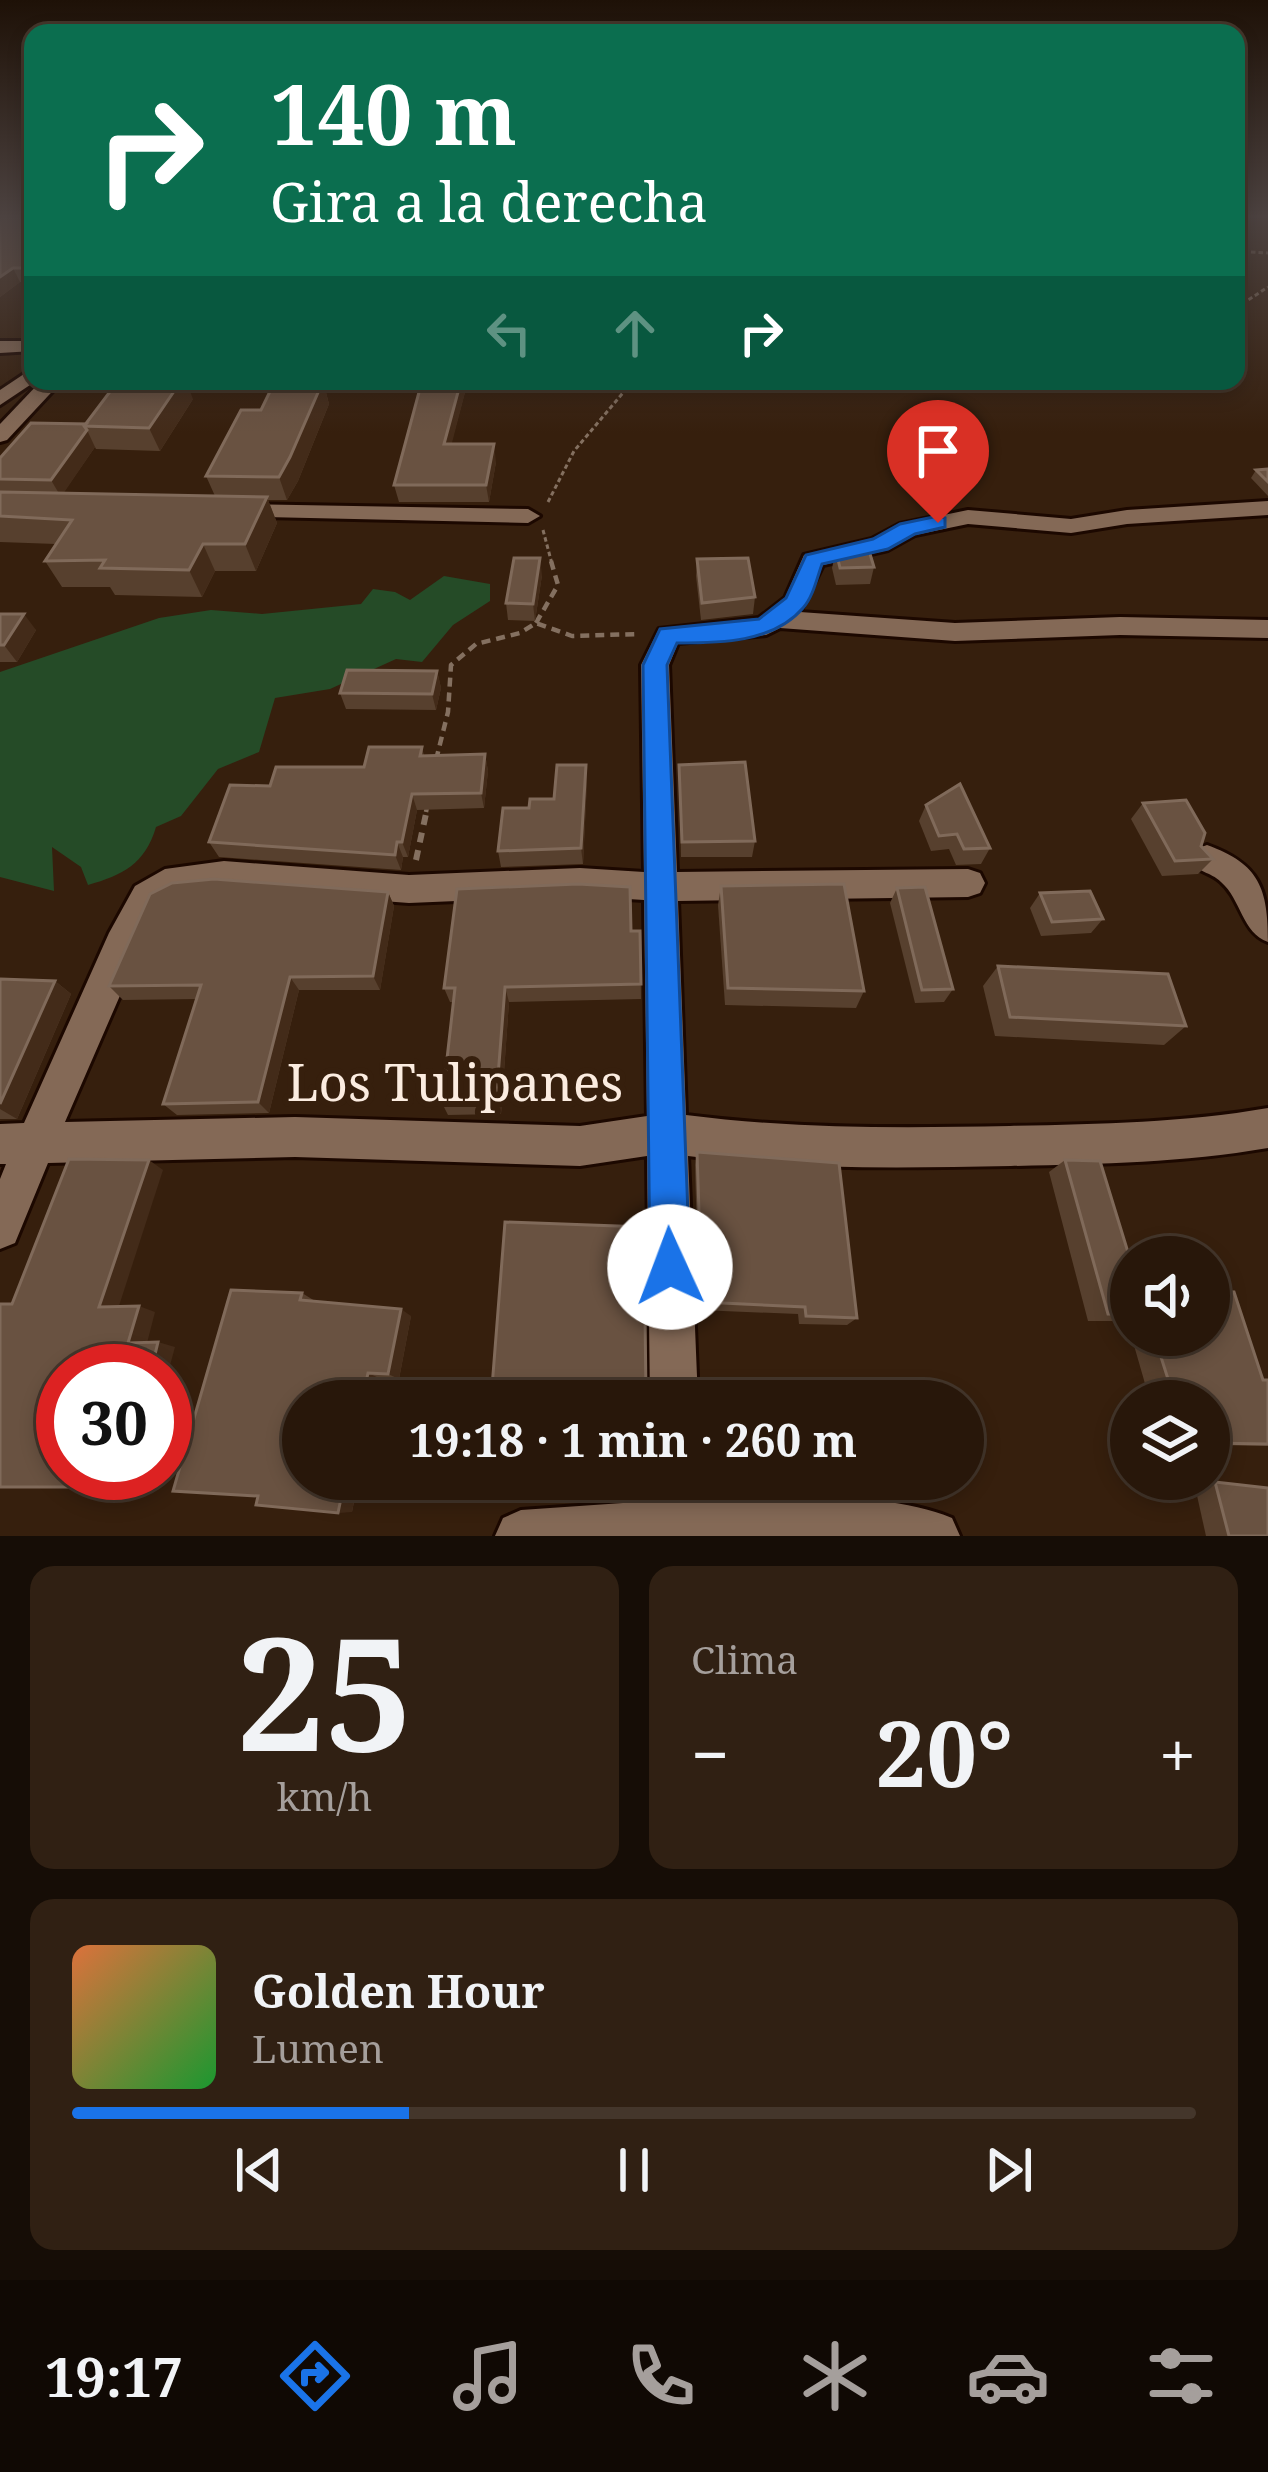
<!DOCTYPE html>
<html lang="es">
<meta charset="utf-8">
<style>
:root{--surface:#28170a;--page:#302013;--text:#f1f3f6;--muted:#a59f9c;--line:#44362b;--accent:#1a73e8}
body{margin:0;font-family:"Noto Serif",serif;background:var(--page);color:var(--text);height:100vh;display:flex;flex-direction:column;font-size:45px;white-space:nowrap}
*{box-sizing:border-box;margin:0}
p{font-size:39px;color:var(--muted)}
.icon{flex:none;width:66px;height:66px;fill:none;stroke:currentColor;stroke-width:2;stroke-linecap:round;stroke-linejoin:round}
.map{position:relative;height:1536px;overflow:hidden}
.panel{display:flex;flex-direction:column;gap:30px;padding:30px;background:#160d06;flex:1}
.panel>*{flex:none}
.top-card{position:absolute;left:24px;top:24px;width:1221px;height:366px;border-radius:24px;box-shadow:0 6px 18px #0003,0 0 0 3px var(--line);background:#0b6e4f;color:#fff;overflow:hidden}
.fabs{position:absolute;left:1110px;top:1236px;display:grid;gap:24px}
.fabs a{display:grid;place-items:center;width:120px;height:120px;border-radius:50%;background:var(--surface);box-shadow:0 6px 18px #0003,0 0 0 3px var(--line);font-size:60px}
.speed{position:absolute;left:36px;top:1344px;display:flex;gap:24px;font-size:60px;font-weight:700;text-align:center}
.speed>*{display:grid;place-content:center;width:156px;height:156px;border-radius:50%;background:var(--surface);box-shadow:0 6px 18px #0003,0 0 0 3px var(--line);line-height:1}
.speed .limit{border:18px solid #d22;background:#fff;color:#111}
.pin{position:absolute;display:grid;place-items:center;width:102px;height:102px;color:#fff;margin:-123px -51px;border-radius:50% 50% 50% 0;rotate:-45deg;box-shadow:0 0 12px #0007}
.pin .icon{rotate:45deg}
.me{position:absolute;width:132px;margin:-66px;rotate:358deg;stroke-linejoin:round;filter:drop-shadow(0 0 9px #0008)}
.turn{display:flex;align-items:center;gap:42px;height:252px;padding:0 48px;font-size:54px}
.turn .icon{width:156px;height:156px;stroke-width:2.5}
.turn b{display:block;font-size:84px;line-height:102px}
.lanes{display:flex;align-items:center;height:114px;padding:0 48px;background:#0003;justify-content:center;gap:60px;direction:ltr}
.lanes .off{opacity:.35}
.big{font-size:90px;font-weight:700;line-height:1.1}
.panel .widget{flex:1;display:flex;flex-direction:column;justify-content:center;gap:18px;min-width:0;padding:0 42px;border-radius:24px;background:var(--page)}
.panel .dial{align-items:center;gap:0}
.dial b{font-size:156px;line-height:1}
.song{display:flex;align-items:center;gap:36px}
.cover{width:144px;height:144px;border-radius:18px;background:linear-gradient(135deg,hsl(20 70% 55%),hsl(130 70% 35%))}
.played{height:12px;border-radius:6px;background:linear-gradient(90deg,var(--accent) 30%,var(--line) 30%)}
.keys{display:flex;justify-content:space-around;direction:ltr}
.heat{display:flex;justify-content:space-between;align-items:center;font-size:66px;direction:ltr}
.panel .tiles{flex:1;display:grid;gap:30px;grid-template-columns:1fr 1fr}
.widget:last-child{grid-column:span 2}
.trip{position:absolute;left:282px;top:1380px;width:702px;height:120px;border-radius:60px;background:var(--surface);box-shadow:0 6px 18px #0003,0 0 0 3px var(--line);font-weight:700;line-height:120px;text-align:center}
.tabs{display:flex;height:192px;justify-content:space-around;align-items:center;background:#100904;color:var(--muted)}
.tabs .icon{width:84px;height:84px}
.tabs .current{color:var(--accent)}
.tabs b{font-size:54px;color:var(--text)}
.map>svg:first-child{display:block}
.green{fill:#254b27}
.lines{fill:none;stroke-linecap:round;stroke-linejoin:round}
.street-casing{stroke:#1c0800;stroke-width:6}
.path-far2{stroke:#847060;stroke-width:3;stroke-dasharray:4.5 3;stroke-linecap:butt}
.path-far1{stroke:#847060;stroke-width:4.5;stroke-dasharray:9 6;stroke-linecap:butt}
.path{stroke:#847060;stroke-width:6;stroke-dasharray:10 8;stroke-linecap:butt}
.street{fill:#846956;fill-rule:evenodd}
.wall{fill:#57402e}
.shaded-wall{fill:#432b19}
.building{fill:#695241;stroke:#806a5a;stroke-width:3}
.route{fill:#1a73e8;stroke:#114b97;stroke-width:3}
.labels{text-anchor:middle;stroke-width:12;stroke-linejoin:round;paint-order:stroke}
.near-street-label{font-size:51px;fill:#fbece0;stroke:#361f0d}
</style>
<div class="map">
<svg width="1268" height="1536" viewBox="0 0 1268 1536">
<rect width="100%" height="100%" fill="#361f0d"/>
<!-- green -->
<path class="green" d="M444,576l46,8v17l-37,24 -31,37 -26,-3 -66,30 -55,9 -16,54 -41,17 -37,47 -25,11c-11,37 -33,48 -68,58l-7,-18 -29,-20 2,44 -54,-14v-205l159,-54 52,-8 51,4 99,-10 12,-15 22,3 15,8z"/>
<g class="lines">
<!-- street casing -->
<g class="street-casing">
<g id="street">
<path d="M0,341h33v10l-33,2z"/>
<path d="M33,368l3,13 -36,24v-15z"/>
<path d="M41,381h21l-55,59 -7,2v-18z"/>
<path d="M1268,501v14l-141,9 -56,9 -103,-9 -53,11 -27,15 -65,15 -23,47 155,11 165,-6 148,3v18l-148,-3 -165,6 -175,-13 -14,7 -88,8 -9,22 8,207 291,-3 12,4 5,10 -5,10 -12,4 -290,4 8,214c109,14 215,13 324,11 87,-2 172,-3 258,-18v40c-87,15 -169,16 -257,18 -109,2 -215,4 -323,-10l10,245h-48l-3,-245 -67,10 -285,-9 -247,6 -33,80 -15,6v-70l6,-15h-6v-40l24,-1 85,-190 26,-47 30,-17 59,-8 185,14 171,-7 64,4 -3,-207 18,-36 100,-11 26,-20 19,-43 68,-16 28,-15 68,-14 103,9 56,-9zM224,889l185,14 171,-7 64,4 3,216 -67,10 -285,-9 -230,5 94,-216 23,-13z"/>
<path d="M234,504l294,5 12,7 -12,7 -302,-7 -3,-5z"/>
<path d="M1207,845c53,19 61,44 61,97 -26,-9 -27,-43 -47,-60 -11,-11 -23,-8 -30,-23l5,-10z"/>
<path d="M651,1479h50l1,20c73,-3 182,-9 250,19l8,18h-465l8,-18 18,-8 131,-9z"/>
</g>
</g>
<!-- path-far2 -->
<g class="path-far2">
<path d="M1236,251l32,2"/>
<path d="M1236,308l32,-21"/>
<path d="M548,502l26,-51 59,-70"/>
<path d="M543,530l9,34"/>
</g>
<!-- path-far1 -->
<g class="path-far1">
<path d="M536,623l22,-38 -7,-24"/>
<path d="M436,760l12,-48 3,-47 25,-21 44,-11 16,-10 36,13 67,-2"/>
<path d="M426,812l1,-5"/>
</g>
<!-- path -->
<path class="path" d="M416,860l11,-51"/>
<!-- street -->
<use href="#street" class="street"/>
</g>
<!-- wall -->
<g class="wall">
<path d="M0,218l28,64h-8l-20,15z"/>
<path d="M323,381l6,23 -31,77 -11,19h-19l9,23 -21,48h-41l-13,26 -87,-2 -5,-8h-48l-17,-26 11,-17 -56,-2v-84l86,-34 107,-25 -33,52 -64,-2 -1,-2 -32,46 152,3 -9,-20 55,-66z"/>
<path d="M422,381h46l-17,63 45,18 -7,40h-90l-5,-17z"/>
<path d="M1268,469v27l-17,-18 5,-8z"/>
<path d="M836,551l38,16 -4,17 -34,1 -4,-17z"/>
<path d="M697,559l58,38 -2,17 -52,6 -5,-44z"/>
<path d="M542,575l-7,46 -27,-1 -2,-17z"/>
<path d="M0,614l36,16 -19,32h-17z"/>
<path d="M437,671l4,17 -5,22 -90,-1 -6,-16z"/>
<path d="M422,747l2,9 61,-2 3,17 -4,37 -67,2 -9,47h-5l-2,13 -182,-13 -10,-15 61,-56 94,-19z"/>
<path d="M679,765l76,76 -3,16h-71z"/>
<path d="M587,781l-4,83 -82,3 -3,-16 31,-43 25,-9z"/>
<path d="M1143,803l58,43 12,13 -15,15 -36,2 -31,-57z"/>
<path d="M926,805l64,43 -9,16 -25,1 -7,-16 -18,2 -12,-30z"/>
<path d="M721,886l143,105 -8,17 -131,-3 -7,-100z"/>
<path d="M897,888l56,101 -9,13 -29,1 -25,-100z"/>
<path d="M388,892l6,14 -14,84h-81l-30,123 -92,2 -14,-11 34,-105 -74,1 -14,-14z"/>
<path d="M1040,893l63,26 -12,14 -50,3 -11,-28z"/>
<path d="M631,931h9l1,68 -132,3 -8,112 -53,1 -6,-12 12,-101h-4l-6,-14z"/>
<path d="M998,966l188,60 -22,19 -169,-9 -12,-50z"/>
<path d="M0,979l55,2 16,13 -54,125h-17z"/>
<path d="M697,1152l160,166 -10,7 -48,-1 -1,-10 -99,-4 -4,-145z"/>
<path d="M1065,1160l66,102v73h78l54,45h5v66l-59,-1v-44h-59l-23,-80h-39l-39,-149z"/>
<path d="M302,1293l13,8 96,15 -12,63 -20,-1 -27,134 -94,-16z"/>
<path d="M1194,1482h21l53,54h-62z"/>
</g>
<!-- shaded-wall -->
<g class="shaded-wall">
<path d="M33,257v20l-5,5 -7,-14z"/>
<path d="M13,268l7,14 -20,15v-20z"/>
<path d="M181,381h5l7,18 -33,52 -11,-23z"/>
<path d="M323,381l6,23 -31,77 -11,19 -8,-23z"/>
<path d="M461,381h7l-21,81 -3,-18z"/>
<path d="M87,430l8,17 -34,50 -10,-17z"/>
<path d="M494,444l2,18 -7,40 -3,-17z"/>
<path d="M267,497l10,26 -21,48 -11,-27z"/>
<path d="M203,544l12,27 -13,26 -13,-27z"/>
<path d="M540,558l2,17 -7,46 -2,-17z"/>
<path d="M24,614l12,16 -19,32 -13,-17z"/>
<path d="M437,671l4,17 -5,22 -4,-16z"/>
<path d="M485,754l3,17 -4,37 -3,-15z"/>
<path d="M586,765l1,16 -4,83 -2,-16z"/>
<path d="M412,794l5,16 -9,47 -6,-15z"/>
<path d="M397,842l6,15 -2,13 -6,-15z"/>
<path d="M388,892l6,14 -14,84 -7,-14z"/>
<path d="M290,977l9,13 -30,123 -11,-11z"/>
<path d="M55,981l16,13 -54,125 -17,-10v-5z"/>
<path d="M505,987l4,15 -8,112 -5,-12z"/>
<path d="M149,1160l14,10 -46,142 -18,-5z"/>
<path d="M139,1306l16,6 -9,35 -18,-4z"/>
<path d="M401,1309l10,7 -12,63 -11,-5z"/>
<path d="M158,1342l17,5 -10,37v-13h-14z"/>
<path d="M368,1373l11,5 -4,23h-13z"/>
<path d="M123,1473h19l-4,14h-19z"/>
<path d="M345,1479h13l-6,33 -14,1z"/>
</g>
<!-- building -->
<g class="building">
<path d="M0,218h33v39l-12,11h-8l-13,9z"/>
<path d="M118,381h63l-32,47 -65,-2z"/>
<path d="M275,381h48l-33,76 -11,20 -73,-1 35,-66h20z"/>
<path d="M422,381h39l-17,63h50l-8,41h-92z"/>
<path d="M31,423l55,1 -2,2 3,4 -36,50 -51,-1v-21z"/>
<path d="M1268,469v13l-12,-12z"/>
<path d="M0,492l267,5 -22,47h-42l-14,26 -89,-2 5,-8 -60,1 27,-41 -72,-4z"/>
<path d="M867,544l7,23 -34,1 -4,-17z"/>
<path d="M514,558h26l-7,46 -27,-1z"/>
<path d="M748,558l7,39 -53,6 -5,-44z"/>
<path d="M0,614h24l-20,31h-4z"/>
<path d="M347,670l90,1 -5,23 -92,-1z"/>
<path d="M369,747h53l-2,9 65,-2 -4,39 -69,1 -10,48h-5l-2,13 -186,-13 21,-57 40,1 6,-19h88z"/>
<path d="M745,762l10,79 -73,1 -3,-77z"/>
<path d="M557,765h29l-5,83 -83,3 5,-43h26l1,-9h24z"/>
<path d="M960,784l30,64 -26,1 -7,-15 -18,2 -13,-31z"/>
<path d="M1186,800l19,33 -4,13 12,13 -38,2 -32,-58z"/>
<path d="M214,879l174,13 -15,84 -83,1 -32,125 -95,2 38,-119 -92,1 41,-92 22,-11z"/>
<path d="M578,884l52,3 1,44h9l1,53 -136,3 -9,115 -54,1 13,-115h-11l13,-99z"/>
<path d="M844,884l20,107 -136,-3 -7,-102z"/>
<path d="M925,887l28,102 -31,1 -25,-102z"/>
<path d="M1090,891l13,28 -51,3 -12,-29z"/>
<path d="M998,966l170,8 18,52 -176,-9z"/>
<path d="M0,979l55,2 -55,123z"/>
<path d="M697,1152l142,11 18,155 -51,-2 -1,-9 -103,-5z"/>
<path d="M69,1159l80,1 -50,147 40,-1 -11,37 30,-1 -7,29h-88v102h60l-4,14h-119v-183h12z"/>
<path d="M1065,1160l35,1 31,101v52h-23z"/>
<path d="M505,1222l139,5 2,170 5,4 -160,-1z"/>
<path d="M231,1290l71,3 -2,7 101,9 -13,65 -20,-1 -6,28h-59v78h42l-7,34 -82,-8 2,-9 -85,-5z"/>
<path d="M1209,1291l25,1 29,88h5v64l-59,-1v-42h-34l-21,-66h55z"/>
<path d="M706,1380l159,11 1,10h-162z"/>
<path d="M1215,1482l53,6v48h-39z"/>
</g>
<!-- sky -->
<linearGradient id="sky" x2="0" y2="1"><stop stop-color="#1e1107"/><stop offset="0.5" stop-color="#4c4240"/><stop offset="1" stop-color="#4c4240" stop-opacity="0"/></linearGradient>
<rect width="1268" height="433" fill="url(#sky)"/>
<!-- route -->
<path class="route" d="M938,516l7,2v9l-30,7 -27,15 -66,15c-5,14 -9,33 -19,44 -30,35 -84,35 -126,35l-10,22 23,602 -6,14 -14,6 -14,-6 -6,-14 -7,-602 17,-36 99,-10 27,-21 20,-43 67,-16 27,-15z"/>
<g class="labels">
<!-- near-street labels -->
<g class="near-street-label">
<text x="455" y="1101">Los Tulipanes</text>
</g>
</g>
</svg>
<div class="fabs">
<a><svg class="icon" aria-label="sound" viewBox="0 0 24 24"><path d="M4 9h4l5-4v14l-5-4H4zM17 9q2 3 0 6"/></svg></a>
<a><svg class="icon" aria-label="layers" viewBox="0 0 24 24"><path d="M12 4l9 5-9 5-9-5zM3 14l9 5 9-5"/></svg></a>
</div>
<div class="speed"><div class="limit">30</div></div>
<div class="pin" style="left:938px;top:523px;background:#d93025"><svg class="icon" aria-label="arrive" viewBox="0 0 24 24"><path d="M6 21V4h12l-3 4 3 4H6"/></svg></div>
<svg class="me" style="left:670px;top:1267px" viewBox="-20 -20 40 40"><circle r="19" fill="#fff"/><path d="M0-13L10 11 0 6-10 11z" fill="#1a73e8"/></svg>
<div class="trip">19:18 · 1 min · 260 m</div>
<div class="top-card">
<div class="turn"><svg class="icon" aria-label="right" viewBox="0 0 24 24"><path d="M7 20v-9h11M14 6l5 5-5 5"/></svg><div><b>140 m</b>Gira a la derecha</div></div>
<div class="lanes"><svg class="icon off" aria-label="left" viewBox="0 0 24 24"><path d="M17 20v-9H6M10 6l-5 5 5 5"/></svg><svg class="icon off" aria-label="ahead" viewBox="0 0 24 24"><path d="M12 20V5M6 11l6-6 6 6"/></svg><svg class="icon" aria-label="right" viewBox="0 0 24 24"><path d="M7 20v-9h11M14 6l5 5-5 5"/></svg></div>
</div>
</div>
<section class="panel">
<div class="tiles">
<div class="widget dial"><b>25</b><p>km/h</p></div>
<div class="widget"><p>Clima</p>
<div class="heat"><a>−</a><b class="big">20°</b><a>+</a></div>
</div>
<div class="widget">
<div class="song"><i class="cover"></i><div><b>Golden Hour</b><p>Lumen</p></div></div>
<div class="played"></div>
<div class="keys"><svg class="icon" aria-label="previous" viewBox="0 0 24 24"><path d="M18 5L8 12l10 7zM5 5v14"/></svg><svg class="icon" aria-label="pause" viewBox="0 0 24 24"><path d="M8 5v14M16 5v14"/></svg><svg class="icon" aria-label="next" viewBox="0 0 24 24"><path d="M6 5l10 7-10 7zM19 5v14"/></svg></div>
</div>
</div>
</section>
<nav class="tabs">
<b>19:17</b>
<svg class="icon current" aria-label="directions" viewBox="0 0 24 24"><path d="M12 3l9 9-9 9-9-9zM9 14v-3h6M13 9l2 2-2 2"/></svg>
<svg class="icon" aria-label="music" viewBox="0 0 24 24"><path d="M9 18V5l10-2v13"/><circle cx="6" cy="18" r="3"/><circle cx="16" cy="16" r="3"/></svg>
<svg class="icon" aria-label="phone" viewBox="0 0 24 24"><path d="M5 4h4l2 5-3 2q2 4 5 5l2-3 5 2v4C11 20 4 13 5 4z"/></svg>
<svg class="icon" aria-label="climate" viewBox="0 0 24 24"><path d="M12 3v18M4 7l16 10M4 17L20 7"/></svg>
<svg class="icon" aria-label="car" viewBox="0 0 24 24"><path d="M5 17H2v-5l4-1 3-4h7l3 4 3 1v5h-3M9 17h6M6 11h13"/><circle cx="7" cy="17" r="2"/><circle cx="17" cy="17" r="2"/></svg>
<svg class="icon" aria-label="filters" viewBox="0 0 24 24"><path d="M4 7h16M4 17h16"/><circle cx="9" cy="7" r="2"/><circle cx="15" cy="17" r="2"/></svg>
</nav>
